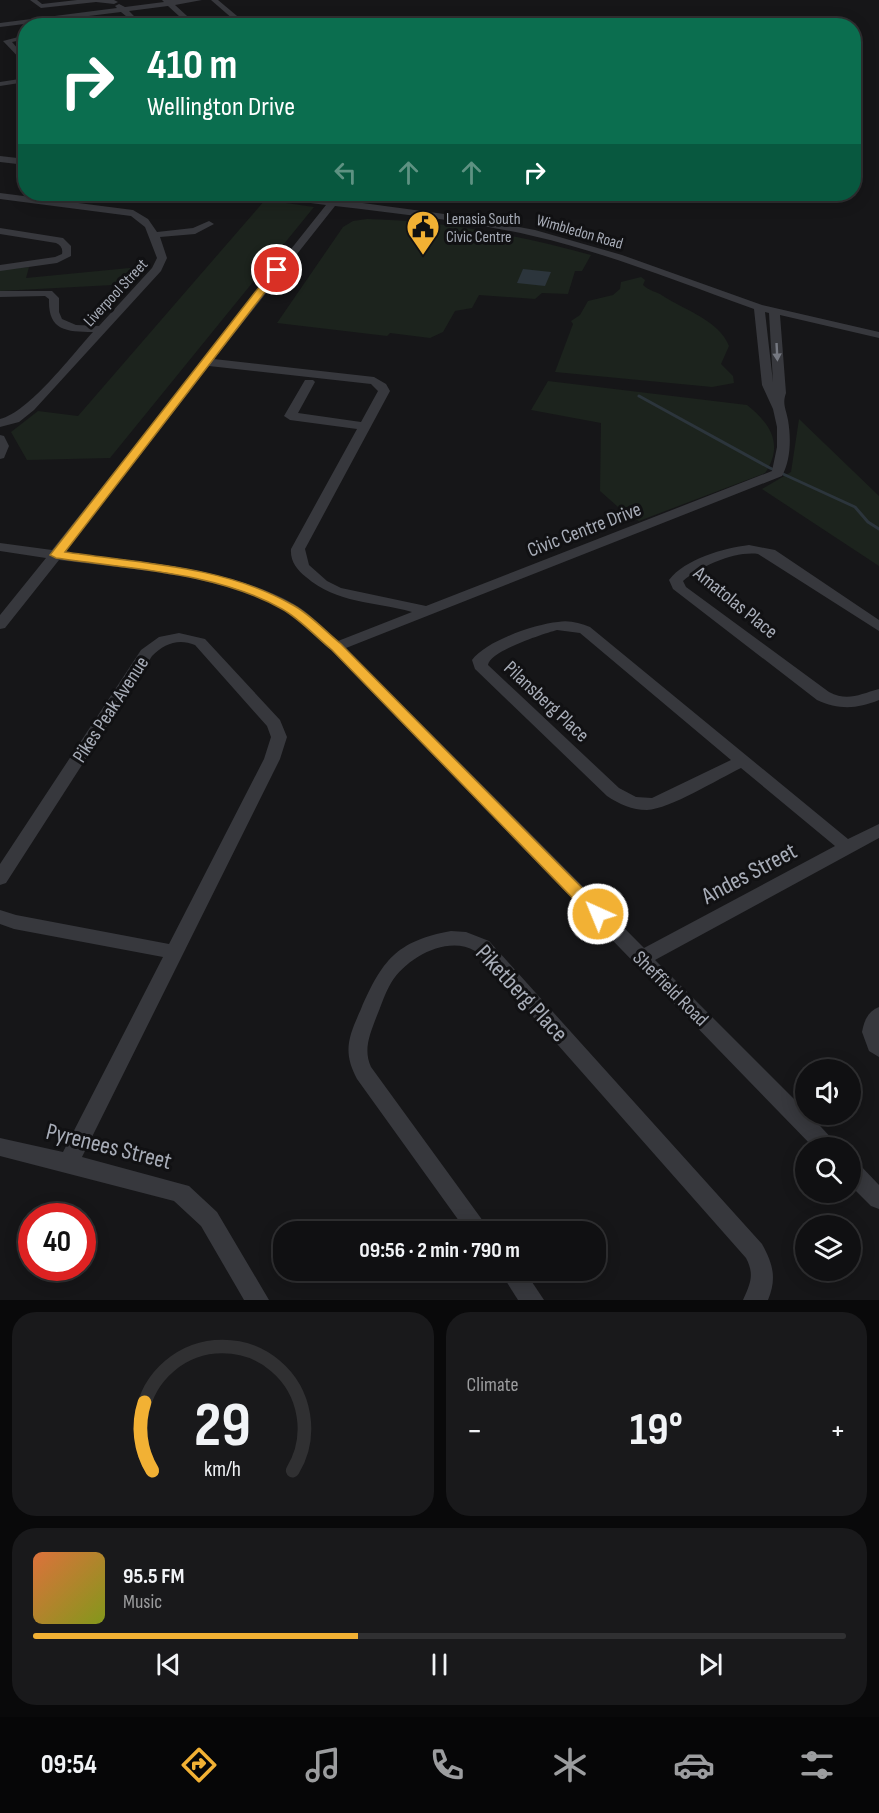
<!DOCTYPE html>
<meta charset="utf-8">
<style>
:root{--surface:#101012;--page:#19191b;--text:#f1f3f6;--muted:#9c9d9f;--line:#303032;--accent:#f2b134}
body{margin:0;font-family:"Sofia Sans Condensed",sans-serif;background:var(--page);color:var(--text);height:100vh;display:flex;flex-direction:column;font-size:22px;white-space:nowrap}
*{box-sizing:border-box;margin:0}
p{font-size:20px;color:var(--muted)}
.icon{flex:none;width:33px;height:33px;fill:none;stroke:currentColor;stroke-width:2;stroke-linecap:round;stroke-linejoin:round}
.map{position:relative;height:1300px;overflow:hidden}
.side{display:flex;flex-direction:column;gap:12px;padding:12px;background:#09090a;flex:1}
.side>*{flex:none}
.top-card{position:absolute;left:18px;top:18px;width:843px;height:183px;border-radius:24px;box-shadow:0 3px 15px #0003,0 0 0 2px var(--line);background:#0b6e4f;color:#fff;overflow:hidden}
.buttons{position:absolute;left:795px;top:1059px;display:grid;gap:12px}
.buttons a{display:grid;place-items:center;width:66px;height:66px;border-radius:50%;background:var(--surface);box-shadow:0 3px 15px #0003,0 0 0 2px var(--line);font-size:30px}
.speed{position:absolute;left:18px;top:1203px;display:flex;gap:12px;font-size:30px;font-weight:700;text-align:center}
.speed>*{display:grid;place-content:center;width:78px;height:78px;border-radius:50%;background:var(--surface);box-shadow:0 3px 15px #0003,0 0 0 2px var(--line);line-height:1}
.speed .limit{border:9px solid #d22;background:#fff;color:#111}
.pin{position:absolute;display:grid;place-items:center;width:51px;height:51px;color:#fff;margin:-26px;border:3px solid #fff;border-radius:50%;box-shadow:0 2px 6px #0007}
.me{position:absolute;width:66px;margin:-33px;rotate:316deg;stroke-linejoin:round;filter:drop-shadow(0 0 4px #0008)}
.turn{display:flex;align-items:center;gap:21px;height:126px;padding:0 30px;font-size:27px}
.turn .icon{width:78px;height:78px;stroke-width:2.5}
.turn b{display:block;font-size:42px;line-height:51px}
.lanes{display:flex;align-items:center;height:57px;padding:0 30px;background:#0003;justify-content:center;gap:30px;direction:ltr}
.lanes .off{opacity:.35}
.big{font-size:45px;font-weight:700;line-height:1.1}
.side .card{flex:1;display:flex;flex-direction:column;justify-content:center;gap:9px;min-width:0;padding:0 21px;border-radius:24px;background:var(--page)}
.side .dial{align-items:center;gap:0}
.dial svg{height:156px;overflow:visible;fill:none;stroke:var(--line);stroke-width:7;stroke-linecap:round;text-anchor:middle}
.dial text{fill:var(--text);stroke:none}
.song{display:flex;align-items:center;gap:18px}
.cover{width:72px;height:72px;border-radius:9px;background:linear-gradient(135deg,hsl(20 70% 55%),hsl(70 70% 35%))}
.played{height:6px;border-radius:3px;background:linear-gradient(90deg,var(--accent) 40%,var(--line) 40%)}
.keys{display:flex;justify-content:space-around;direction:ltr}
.heat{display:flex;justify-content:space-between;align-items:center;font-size:33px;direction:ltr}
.side .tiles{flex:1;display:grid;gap:12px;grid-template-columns:1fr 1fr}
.card:last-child{grid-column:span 2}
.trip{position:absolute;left:273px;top:1221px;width:333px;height:60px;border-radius:24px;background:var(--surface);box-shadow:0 3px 15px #0003,0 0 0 2px var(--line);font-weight:700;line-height:60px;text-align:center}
.dock{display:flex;height:96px;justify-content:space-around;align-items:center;background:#060607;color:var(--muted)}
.dock .icon{width:42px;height:42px}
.dock .active{color:var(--accent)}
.dock b{font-size:27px;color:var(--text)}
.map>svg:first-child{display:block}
.green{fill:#1c231d}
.water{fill:#2c353c}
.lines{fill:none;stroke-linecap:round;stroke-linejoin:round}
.stream{stroke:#2c353c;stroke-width:3}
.minor{fill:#37383d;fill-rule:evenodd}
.oneway{fill:#757881}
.route{fill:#f2b134;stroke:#9d7322;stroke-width:1.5}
.labels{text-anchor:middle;stroke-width:6;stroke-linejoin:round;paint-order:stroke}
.far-poi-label{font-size:16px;fill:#a8adb8;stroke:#111113;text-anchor:start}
.far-street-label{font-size:16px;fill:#a8adb8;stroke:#111113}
.street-label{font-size:20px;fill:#a8adb8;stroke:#111113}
.near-street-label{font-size:24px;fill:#a8adb8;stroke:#111113}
</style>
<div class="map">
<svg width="879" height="1300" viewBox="0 0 879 1300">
<rect width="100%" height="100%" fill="#161618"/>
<!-- green -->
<g class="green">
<path d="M265,200l49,7 -204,251 -83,2 -16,-28 27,-21 40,5z"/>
<path d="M367,219c77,2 150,16 224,36l-9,16h-7l-7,23 -26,-1 -7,6 -56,-4 -7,13 -17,3 -12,21 -13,6 -40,-5 -3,3 -110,-13 66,-96 10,-6z"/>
<path d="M150,266l-18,18 -132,7v-21l29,-3 -3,11z"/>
<path d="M641,277l4,3 -2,5c6,6 13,6 20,11 21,14 56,24 66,50l-8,18 12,12 1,7 -22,4 -157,-15 18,-48 -2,-3 9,-6 8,-14 25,-6 7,-6 1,-7z"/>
<path d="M548,381l199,24c24,19 37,40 18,68l-126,48 -13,-7 -26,-23 1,-68 -70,-13z"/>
<path d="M799,419l80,77v70l-117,-77 29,-17z"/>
</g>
<!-- water -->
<path class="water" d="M523,269l28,3 -6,14 -28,-3z"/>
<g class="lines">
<!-- stream -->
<path class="stream" d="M639,396l131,72 85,39 13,15 11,7"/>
<!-- minor -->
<g class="minor">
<path d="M30,0h7l5,4 35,-4h37l4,2 -4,2 -18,-2 -55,6z"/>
<path d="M162,0h40l-27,5 23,21h-8l-22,-20 -39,5 15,15h-33l21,-5 -11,-9 -121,15v-4l117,-15 -2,-2 4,-2 6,3 39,-5z"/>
<path d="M211,0h7l31,26h-8z"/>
<path d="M26,35v4l-14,3 14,16v7l-23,-24z"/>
<path d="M26,78v4l-26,4v-4z"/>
<path d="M0,156l26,3v6l-26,-3z"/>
<path d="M0,193l133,17 15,9 9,13 36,-4 16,-7 5,3 -19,10 -35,3 7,21 -6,13 -127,139 -15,12 -19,5v-8c29,-7 71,-63 93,-87 -28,0 -45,-2 -44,-33l-4,-3 -45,1v-6h52l7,7v14l3,7 14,6 23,1 53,-58 5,-10 -12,-31 -14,-11 -131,-17z"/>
<path d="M261,194l72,5 126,17 76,14 87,25 140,50 117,27v6l-99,-23 6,78c-4,11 0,16 2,27 3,18 3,39 -6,56l-436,172 298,300 191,-102 -94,-78c-23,11 -71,41 -94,42 -15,0 -28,-6 -40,-14l-132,-127 -3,-9c14,-19 63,-36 86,-38 11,-2 22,1 32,5l258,212 31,-15v14l-224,122 151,151v3h3l26,28 3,6h-24l-483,-498c-16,-13 -32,-31 -49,-41 -67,-36 -149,-39 -223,-49l-54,68 -5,1v-14l46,-57 -46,-7v-8l52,7 274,-345 -61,-8zM335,206c66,8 133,15 198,30 75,17 148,47 221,73l8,76 11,24 4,18v20l-5,24 -346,135 -85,-18 -14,-7 -18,-16 -4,-16 85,-158 -4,-7 -12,-7 -160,-18zM765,312l4,1 4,69zM209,366l162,18 7,7 -17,31 -63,-9 17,-31 -2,-2h-8l-21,36 6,4 67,9 -66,120c-1,12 6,21 15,28 31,27 68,24 106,35l-74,29c-14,-12 -29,-29 -46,-38 -68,-37 -151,-40 -227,-51zM557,630l23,3 151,127 -79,38 -16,-1 -17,-9 -131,-123c2,-14 55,-31 69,-35z"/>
<path d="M0,228l63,10 8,8v10l-14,7 -57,8v-6l55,-8 7,-3c1,-5 -1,-9 -6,-11l-56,-9z"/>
<path d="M0,435l4,1 5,10 -5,12 -4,1z"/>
<path d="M749,545l26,5 104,70v11l-121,-77c-23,-3 -57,12 -75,27l3,6 143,105c19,10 31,2 50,-3v11c-22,9 -40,10 -62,0l-144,-111 -4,-9c16,-21 55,-32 80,-35z"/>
<path d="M179,633l26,6 75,81 7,17 -7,22 -198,398 107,29 28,26 52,88h-25l-43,-74 -27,-25 -174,-45v-18l63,14 100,-195 -149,-28 -14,-5v-14l16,5 153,29 95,-185 7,-22 -4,-11 -72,-81c-17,-7 -31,-1 -43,11l-146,227 -6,2v-21l141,-214 18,-13z"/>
<path d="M451,931l15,1 23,9 273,303c11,20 15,34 6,56h-25c7,-16 12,-25 3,-42l-271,-307c-27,-16 -68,6 -84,32 -6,10 -10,23 -15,35 -6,16 -13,32 -5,49l120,165h-24l-110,-153c-15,-28 -8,-43 4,-70 21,-48 35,-68 90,-78z"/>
<path d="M879,1007v50l-10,-6 -7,-19c2,-11 6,-21 17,-25z"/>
<path d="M850,1161l8,2 21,22v24l-8,-3 -21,-21z"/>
<path d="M499,1270h25l20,30h-26z"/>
</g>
</g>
<!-- one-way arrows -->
<defs><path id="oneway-solid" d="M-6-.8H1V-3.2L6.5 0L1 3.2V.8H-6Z" transform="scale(1.5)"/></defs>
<use class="oneway" href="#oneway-solid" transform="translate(777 352) rotate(87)"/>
<!-- route -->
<path class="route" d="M274,268l8,2 -217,282c75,11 159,14 226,52 18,9 34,27 50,40l263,266 3,4 -3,4 -6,2 -6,-2 -260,-268c-16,-13 -32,-31 -50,-41 -65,-37 -152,-40 -226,-51l-6,-3z"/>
<!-- icons -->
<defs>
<g id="civic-pin" transform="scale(1.725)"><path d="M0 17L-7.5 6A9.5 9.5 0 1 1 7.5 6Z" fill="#f2b134" stroke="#111113"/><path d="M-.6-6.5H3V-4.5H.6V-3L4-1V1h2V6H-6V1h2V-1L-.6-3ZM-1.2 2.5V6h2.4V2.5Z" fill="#111"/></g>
</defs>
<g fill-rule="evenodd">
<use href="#civic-pin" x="423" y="227"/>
</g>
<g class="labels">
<!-- far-poi labels -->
<g class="far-poi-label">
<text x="446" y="224">Lenasia South<tspan x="446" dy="18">Civic Centre</tspan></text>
</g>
<!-- far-street labels -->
<g class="far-street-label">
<text transform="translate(580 231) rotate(16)" y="6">Wimbledon Road</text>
<text transform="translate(115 292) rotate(-47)" y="6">Liverpool Street</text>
</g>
<!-- street labels -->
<g class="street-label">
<text transform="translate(584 529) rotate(-21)" y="7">Civic Centre Drive</text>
<text transform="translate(736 602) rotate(39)" y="7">Amatolas Place</text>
<text transform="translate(547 701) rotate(43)" y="7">Pilansberg Place</text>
<text transform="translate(110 709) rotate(-57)" y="7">Pikes Peak Avenue</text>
<text transform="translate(671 988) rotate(45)" y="7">Sheffield Road</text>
</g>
<!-- near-street labels -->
<g class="near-street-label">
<text transform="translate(749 873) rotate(-28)" y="8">Andes Street</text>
<text transform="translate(522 993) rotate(47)" y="8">Piketberg Place</text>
<text transform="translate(109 1146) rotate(14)" y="8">Pyrenees Street</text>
</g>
</g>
</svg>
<div class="buttons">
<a><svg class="icon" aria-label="sound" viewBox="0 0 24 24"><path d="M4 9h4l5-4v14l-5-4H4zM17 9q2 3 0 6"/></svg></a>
<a><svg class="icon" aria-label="search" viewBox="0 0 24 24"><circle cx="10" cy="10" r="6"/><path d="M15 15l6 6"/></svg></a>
<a><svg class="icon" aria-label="layers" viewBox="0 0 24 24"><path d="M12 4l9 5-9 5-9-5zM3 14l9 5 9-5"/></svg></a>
</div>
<div class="speed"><div class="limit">40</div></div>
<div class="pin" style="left:277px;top:270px;background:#d93025"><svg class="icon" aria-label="arrive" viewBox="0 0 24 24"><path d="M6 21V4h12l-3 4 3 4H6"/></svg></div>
<svg class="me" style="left:598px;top:914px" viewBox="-20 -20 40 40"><circle r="17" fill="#f2b134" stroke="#fff" stroke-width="3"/><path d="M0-11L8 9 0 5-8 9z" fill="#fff"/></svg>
<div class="trip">09:56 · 2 min · 790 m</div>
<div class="top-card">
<div class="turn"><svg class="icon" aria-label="right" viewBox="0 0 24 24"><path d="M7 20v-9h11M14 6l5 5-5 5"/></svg><div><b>410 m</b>Wellington Drive</div></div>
<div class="lanes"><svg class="icon off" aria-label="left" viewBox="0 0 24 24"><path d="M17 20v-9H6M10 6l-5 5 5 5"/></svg><svg class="icon off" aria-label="ahead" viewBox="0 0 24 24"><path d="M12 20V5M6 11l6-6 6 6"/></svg><svg class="icon off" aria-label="ahead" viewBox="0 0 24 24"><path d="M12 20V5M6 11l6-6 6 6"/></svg><svg class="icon" aria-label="right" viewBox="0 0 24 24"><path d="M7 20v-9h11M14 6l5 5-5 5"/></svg></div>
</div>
</div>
<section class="side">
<div class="tiles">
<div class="card dial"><svg viewBox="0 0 100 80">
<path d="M14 69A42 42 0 1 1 86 69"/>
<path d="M14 69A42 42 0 0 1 10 34" stroke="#f2b134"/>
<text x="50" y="56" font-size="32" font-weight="700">29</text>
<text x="50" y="72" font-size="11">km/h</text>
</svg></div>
<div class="card"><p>Climate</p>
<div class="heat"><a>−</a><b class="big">19°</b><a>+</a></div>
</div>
<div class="card">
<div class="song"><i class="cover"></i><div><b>95.5 FM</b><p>Music</p></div></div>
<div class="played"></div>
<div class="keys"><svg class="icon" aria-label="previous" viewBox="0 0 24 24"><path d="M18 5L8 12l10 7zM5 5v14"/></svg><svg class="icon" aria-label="pause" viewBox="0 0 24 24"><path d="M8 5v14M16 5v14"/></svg><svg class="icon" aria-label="next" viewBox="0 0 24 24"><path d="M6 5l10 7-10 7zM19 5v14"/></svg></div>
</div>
</div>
</section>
<nav class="dock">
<b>09:54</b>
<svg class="icon active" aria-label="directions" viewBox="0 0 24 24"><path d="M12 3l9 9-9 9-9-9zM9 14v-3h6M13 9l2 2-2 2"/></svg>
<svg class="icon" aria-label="music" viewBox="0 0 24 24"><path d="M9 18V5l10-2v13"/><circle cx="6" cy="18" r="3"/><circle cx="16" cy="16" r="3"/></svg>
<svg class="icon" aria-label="phone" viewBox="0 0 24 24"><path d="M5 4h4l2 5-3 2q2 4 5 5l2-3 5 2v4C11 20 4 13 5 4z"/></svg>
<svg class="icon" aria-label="climate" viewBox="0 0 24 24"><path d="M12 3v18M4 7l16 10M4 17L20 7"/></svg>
<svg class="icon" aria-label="car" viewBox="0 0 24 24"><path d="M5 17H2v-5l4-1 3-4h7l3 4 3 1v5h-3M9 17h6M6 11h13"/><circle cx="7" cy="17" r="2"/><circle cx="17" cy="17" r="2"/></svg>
<svg class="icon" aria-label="filters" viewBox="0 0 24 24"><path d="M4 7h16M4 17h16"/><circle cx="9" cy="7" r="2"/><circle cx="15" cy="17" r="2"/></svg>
</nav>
